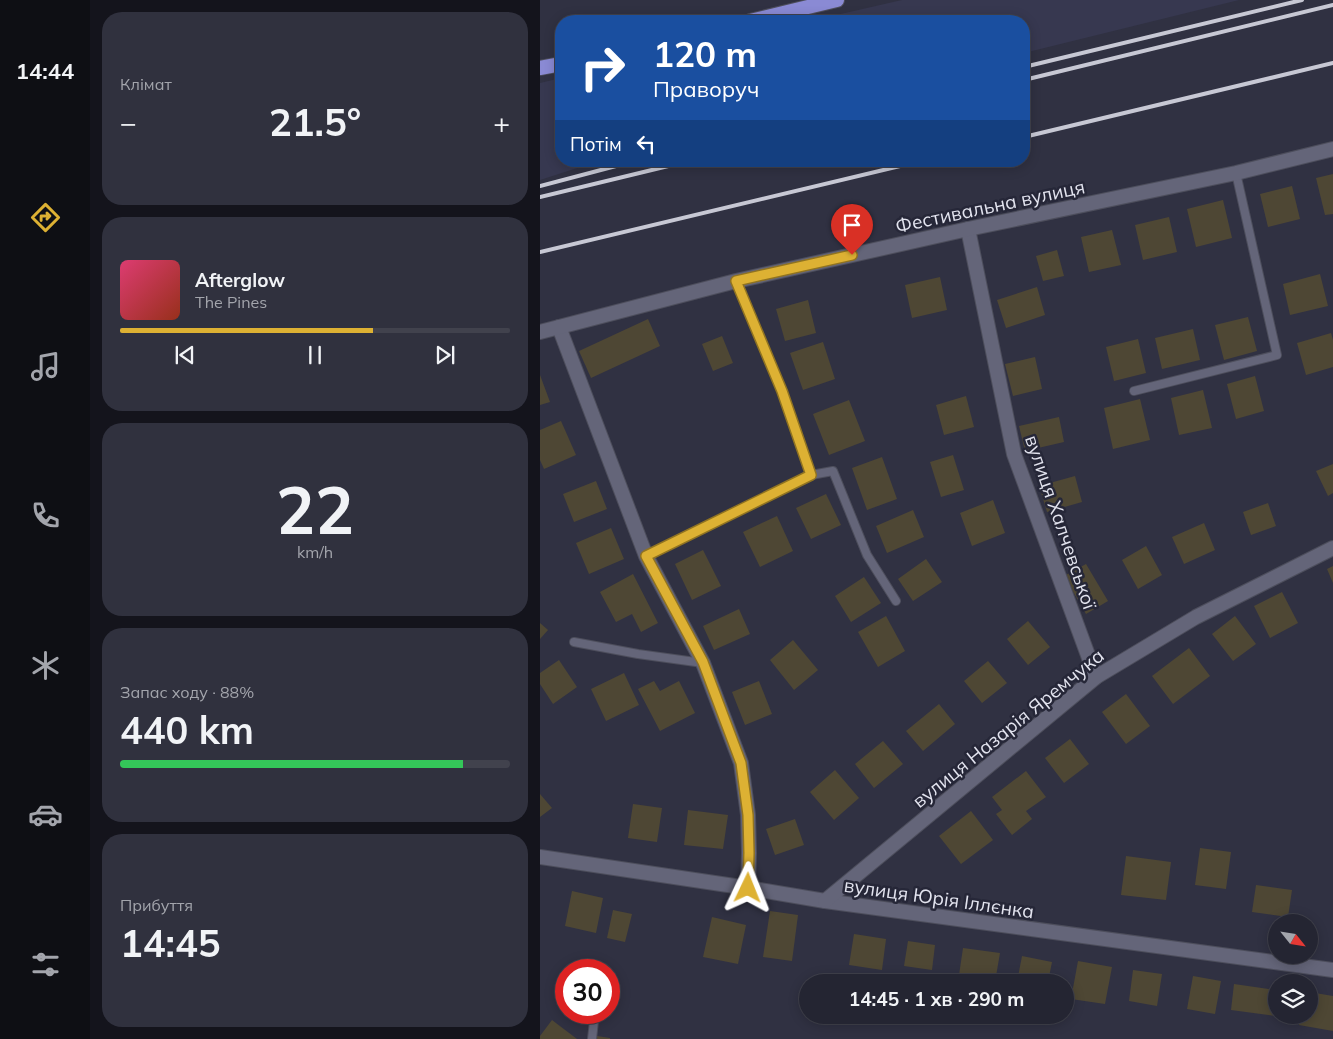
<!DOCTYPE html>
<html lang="uk">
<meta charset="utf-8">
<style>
:root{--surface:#242532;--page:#30313e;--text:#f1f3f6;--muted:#a3a5ac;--line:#41424d;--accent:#ddb133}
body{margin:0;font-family:Mulish,sans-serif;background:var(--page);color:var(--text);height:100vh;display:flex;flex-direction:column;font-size:19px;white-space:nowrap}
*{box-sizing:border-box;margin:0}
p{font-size:16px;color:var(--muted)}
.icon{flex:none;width:28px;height:28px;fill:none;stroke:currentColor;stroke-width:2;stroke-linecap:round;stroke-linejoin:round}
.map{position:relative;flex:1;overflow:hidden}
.sheet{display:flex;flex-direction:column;gap:12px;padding:12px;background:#14141c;width:450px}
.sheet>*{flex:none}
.banner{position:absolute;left:15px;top:15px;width:475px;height:152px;border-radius:20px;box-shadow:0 2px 12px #0003,0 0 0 1px var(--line);background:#1a4fa0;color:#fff;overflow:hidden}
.needle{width:32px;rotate:120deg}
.controls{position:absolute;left:728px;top:914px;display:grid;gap:10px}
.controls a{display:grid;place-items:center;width:50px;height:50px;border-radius:50%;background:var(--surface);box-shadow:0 2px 12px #0003,0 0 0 1px var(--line);font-size:25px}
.speed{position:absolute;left:15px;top:959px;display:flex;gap:10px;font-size:25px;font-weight:700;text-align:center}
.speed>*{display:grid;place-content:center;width:65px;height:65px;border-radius:50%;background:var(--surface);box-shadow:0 2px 12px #0003,0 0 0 1px var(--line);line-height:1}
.speed .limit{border:8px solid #d22;background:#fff;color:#111}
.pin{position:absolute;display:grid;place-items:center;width:42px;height:42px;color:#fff;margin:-51px -21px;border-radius:50% 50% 50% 0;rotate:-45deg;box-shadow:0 0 5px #0007}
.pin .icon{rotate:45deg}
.me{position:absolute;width:55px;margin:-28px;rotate:2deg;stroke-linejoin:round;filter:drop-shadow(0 0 4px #0008)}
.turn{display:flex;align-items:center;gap:18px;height:105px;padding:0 15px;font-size:22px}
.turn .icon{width:65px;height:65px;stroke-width:2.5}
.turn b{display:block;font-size:35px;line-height:42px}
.then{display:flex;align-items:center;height:48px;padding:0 15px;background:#0003;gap:10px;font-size:19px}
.big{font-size:38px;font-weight:700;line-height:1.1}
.sheet .tile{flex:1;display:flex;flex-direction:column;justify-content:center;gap:8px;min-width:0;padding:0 18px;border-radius:20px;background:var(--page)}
.sheet .dial{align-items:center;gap:0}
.dial b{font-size:65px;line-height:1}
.song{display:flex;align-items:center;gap:15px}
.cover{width:60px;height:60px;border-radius:8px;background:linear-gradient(135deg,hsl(340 70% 55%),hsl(10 70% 35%))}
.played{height:5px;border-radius:2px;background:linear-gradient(90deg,var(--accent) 65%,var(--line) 65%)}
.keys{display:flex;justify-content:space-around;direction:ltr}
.heat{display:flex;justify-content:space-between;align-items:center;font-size:28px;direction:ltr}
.charge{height:8px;border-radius:4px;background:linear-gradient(90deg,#34c759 88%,var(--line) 0)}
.trip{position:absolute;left:259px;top:974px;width:275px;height:50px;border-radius:25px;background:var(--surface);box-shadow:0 2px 12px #0003,0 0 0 1px var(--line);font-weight:700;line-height:50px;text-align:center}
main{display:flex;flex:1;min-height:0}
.tab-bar{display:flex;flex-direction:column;width:90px;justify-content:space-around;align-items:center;background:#0e0f14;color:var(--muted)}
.tab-bar .icon{width:35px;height:35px}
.tab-bar .on{color:var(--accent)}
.tab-bar b{font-size:22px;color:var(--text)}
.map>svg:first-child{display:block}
.built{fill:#373850}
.building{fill:#4e4734}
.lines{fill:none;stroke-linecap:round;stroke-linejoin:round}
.service-casing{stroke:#4d4e5c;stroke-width:10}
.minor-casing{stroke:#4d4e5c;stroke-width:16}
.tertiary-casing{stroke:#4d4e5c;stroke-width:16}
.trunk-casing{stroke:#4d4e5c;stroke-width:16}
.service{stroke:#646579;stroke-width:8}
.minor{stroke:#646579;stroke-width:14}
.tertiary{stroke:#646579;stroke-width:14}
.trunk{stroke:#8a8ad4;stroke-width:14}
.rail{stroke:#c7c8d4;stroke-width:4}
.route-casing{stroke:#907321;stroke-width:12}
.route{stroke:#ddb133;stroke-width:9}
.labels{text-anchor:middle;stroke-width:5;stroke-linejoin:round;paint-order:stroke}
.street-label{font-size:19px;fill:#e3e4ef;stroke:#262738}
</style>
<main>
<nav class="tab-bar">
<b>14:44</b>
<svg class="icon on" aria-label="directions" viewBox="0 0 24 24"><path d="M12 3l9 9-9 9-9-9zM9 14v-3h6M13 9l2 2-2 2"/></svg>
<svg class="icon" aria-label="music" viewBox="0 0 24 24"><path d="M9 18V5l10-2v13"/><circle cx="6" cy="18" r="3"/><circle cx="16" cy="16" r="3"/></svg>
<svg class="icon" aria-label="phone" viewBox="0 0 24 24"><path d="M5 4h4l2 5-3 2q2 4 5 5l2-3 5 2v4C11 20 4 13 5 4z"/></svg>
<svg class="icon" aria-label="climate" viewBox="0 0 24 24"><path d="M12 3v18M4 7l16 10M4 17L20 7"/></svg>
<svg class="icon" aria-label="car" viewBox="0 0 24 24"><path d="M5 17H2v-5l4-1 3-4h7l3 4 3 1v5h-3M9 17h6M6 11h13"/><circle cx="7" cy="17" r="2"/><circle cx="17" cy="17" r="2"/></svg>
<svg class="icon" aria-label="filters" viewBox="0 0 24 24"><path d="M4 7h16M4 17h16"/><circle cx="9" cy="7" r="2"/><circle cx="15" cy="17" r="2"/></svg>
</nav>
<section class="sheet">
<div class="tile"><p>Клімат</p>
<div class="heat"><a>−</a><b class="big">21.5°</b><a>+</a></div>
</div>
<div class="tile">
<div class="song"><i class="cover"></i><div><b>Afterglow</b><p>The Pines</p></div></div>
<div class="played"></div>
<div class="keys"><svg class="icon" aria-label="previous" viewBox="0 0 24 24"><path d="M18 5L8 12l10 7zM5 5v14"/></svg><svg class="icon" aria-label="pause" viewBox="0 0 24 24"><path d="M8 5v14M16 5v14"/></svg><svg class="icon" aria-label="next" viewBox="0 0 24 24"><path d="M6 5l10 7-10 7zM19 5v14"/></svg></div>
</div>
<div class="tile dial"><b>22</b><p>km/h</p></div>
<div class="tile"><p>Запас ходу · 88%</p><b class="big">440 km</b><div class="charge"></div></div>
<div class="tile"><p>Прибуття</p><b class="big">14:45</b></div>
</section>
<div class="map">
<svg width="793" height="1039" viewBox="0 0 793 1039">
<rect width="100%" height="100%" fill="#303142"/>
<!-- built -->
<g class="built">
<path d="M362,0h337l-215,53v-32h-214z"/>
<path d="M21,78v83h38l-59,19v-97z"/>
</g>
<!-- building -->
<g class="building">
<path d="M793,174v40l-8,1 -9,-37z"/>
<path d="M752,186l8,33 -32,8 -8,-33z"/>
<path d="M683,200l9,38 -36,9 -9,-38z"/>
<path d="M629,217l8,35 -34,8 -8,-35z"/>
<path d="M572,230l9,35 -32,7 -8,-35z"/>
<path d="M517,250l7,26 -21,5 -7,-25z"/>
<path d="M780,274l8,32 -38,9 -7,-31z"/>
<path d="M400,277l7,33 -35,8 -7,-33z"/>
<path d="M497,287l8,28 -39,13 -9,-28z"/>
<path d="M268,300l8,33 -31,8 -9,-32z"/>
<path d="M708,317l9,34 -33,9 -9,-35z"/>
<path d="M108,319l12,27 -69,32 -12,-27z"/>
<path d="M653,329l7,31 -38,9 -7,-31z"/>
<path d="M791,333l2,7v27l-27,8 -9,-32z"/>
<path d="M182,336l11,27 -20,8 -11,-27z"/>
<path d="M598,339l8,34 -32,8 -8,-34z"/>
<path d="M283,342l12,37 -32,11 -13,-37z"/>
<path d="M495,357l7,32 -29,7 -8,-32z"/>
<path d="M0,375l10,27 -10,3z"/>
<path d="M715,376l9,35 -28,8 -9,-35z"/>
<path d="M663,390l9,38 -33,7 -8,-37z"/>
<path d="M426,396l8,31 -30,8 -8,-30z"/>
<path d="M600,399l10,41 -37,9 -9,-41z"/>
<path d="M309,400l16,41 -36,14 -16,-41z"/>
<path d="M519,417l5,25 -39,9 -6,-25z"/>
<path d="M21,421l15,34 -32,14 -4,-9v-30z"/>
<path d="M413,455l11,35 -23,7 -11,-35z"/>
<path d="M342,457l15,42 -30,11 -15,-42z"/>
<path d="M793,464v29l-5,3 -12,-25z"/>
<path d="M535,476l7,26 -35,10 -8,-26z"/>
<path d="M56,481l11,28 -33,13 -11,-28z"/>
<path d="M286,494l15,31 -30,14 -15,-31z"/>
<path d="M453,500l12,33 -33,13 -12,-33z"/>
<path d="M728,503l8,23 -25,9 -8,-23z"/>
<path d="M373,510l11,27 -37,16 -11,-27z"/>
<path d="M237,516l16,35 -33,16 -17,-35z"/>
<path d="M664,523l11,27 -31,14 -12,-27z"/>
<path d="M71,528l13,31 -35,15 -13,-31z"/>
<path d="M606,546l16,29 -24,14 -16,-29z"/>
<path d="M163,550l18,36 -29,14 -17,-36z"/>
<path d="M386,559l16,23 -29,19 -15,-22z"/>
<path d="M546,564l22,37 -22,13 -22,-38z"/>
<path d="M793,566v17l-6,-14z"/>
<path d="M93,574l25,49 -17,9 -9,-18 -16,8 -16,-30z"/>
<path d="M324,577l17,26 -30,19 -16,-26z"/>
<path d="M742,592l16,31 -28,15 -16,-32z"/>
<path d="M199,609l11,25 -36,16 -11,-24z"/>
<path d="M346,616l19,35 -27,16 -20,-35z"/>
<path d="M695,616l21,28 -23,17 -21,-27z"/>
<path d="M488,621l22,26 -22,18 -21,-26z"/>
<path d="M0,623l8,7 -8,9z"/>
<path d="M253,640l25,30 -24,20 -24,-30z"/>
<path d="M649,648l21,28 -37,28 -21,-28z"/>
<path d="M19,660l18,27 -24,17 -13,-20v-11z"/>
<path d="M448,661l19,22 -25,20 -18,-22z"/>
<path d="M84,673l15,32 -33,16 -15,-32z"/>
<path d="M114,681l6,10 19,-10 16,32 -35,18 -22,-42z"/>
<path d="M219,681l13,33 -27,11 -13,-33z"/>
<path d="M586,694l24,32 -24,18 -24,-32z"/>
<path d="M399,704l16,20 -32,27 -17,-20z"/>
<path d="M530,739l19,25 -25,19 -19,-25z"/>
<path d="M343,741l20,23 -29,24 -19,-24z"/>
<path d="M295,770l24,28 -25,22 -24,-28z"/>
<path d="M486,771l20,26 -20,14 6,8 -20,16 -16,-21 6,-4 -10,-13z"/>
<path d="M0,794l12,14 -12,9z"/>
<path d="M93,804l29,4 -5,34 -29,-4z"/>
<path d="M148,810l40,5 -5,34 -39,-4z"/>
<path d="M431,811l22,29 -32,24 -22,-28z"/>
<path d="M255,819l9,26 -29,10 -9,-26z"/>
<path d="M660,848l31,4 -5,37 -31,-4z"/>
<path d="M586,856l45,6 -5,38 -45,-5z"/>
<path d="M716,885l36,5 -4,27 -36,-5z"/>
<path d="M32,891l31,7 -7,35 -31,-7z"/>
<path d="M73,910l19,4 -7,28 -18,-4z"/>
<path d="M230,911l28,4 -6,46 -29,-4z"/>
<path d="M172,917l34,8 -8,39 -35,-7z"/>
<path d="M314,934l32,5 -4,31 -33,-5z"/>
<path d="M368,941l27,4 -3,25 -28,-4z"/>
<path d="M423,948l37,5 -5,29h-37z"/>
<path d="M482,956l30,6 -4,20h-31z"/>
<path d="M538,961l34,6 -7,37 -34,-5z"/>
<path d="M593,970l29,4 -5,32 -28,-5z"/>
<path d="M653,976l28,5 -6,33 -28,-5z"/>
<path d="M694,984l42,6v26l-45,-6z"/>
<path d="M769,992l24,4v35l-34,-6 2,-10h8z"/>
<path d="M12,1020l25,19h-37v-3z"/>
<path d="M57,1036l13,2v1h-14z"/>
</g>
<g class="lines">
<!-- service casing -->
<g class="service-casing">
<g id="service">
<path d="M196,281l46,110 29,84"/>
<path d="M594,391l143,-36 -41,-182"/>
<path d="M106,556l165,-81 22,-4 34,84 29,46"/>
<path d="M34,642l64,12 65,9"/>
<path d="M52,1039l3,-27"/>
</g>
</g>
<!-- minor casing -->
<g class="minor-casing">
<g id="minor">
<path d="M428,229l46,225 82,223"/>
<path d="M19,327l87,229 57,107 38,100 7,52 1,38 -1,35"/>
<path d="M0,857l208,31 77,13 508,69"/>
<path d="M285,901l271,-224 100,-60 137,-69"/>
</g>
</g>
<!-- tertiary casing -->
<g class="tertiary-casing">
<path id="tertiary" d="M0,332l196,-51 232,-52 268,-56 97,-24"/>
</g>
<!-- trunk casing -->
<g class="trunk-casing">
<g id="trunk">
<path d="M210,21l87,-21"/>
<path d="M0,68l21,-4"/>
</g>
</g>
<!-- service -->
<use href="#service" class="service"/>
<!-- minor -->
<use href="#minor" class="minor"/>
<!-- tertiary -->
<use href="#tertiary" class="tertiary"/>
<!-- trunk -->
<use href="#trunk" class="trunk"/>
<!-- rail -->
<g class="rail">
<path d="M484,67l278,-67"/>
<path d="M484,80l309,-75"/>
<path d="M484,137l309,-74"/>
<path d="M0,186l95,-25"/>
<path d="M0,197l149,-36"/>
<path d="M0,252l381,-91"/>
</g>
</g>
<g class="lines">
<!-- route casing -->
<g class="route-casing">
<path id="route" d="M208,888l1,-35 -1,-38 -7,-52 -38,-101 -57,-106 165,-81 -29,-84 -46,-110 116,-26"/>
</g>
<!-- route -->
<use href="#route" class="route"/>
</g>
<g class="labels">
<!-- street labels -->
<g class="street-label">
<text transform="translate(450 206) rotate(-12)" y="7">Фестивальна вулиця</text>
<text transform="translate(521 522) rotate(71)" y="7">вулиця Халчевської</text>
<text transform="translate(468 728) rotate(-39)" y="7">вулиця Назарія Яремчука</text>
<text transform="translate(399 898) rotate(8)" y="7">вулиця Юрія Іллєнка</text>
</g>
</g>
</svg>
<div class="controls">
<a><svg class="needle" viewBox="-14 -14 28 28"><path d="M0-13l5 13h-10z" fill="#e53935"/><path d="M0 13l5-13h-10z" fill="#a3a5ac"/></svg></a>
<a><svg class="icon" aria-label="layers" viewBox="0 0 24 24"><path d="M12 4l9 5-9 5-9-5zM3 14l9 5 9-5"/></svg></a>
</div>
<div class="speed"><div class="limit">30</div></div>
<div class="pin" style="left:312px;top:255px;background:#d93025"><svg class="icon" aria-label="arrive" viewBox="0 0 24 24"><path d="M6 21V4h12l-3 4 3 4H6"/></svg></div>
<svg class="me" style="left:208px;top:888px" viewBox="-20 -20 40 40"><path d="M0-17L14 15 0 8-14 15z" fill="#ddb133" stroke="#fff" stroke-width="4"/></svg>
<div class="trip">14:45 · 1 хв · 290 m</div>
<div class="banner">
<div class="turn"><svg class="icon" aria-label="right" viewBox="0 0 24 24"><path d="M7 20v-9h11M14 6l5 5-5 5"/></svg><div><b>120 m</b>Праворуч</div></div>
<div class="then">Потім<svg class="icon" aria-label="left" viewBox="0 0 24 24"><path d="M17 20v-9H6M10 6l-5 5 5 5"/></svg></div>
</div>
</div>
</main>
